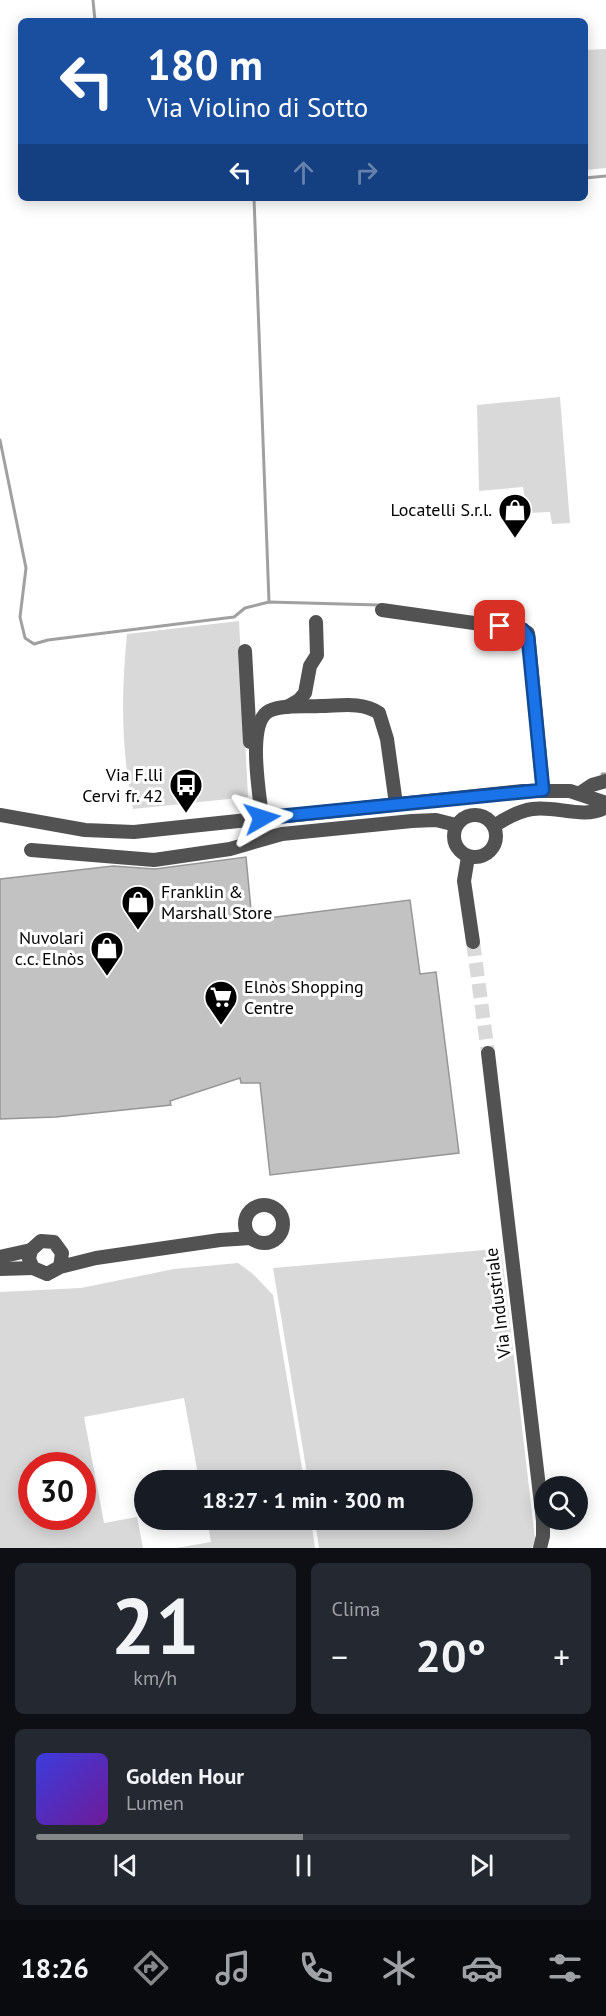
<!DOCTYPE html>
<html lang="it">
<meta charset="utf-8">
<style>
:root{--surface:#171b24;--page:#242831;--text:#f1f3f6;--muted:#9ea1a6;--line:#363941;--accent:#858687}
body{margin:0;font-family:"PT Sans",sans-serif;background:var(--page);color:var(--text);height:100vh;display:flex;flex-direction:column;font-size:22px;white-space:nowrap}
*{box-sizing:border-box;margin:0}
p{font-size:20px;color:var(--muted)}
.icon{flex:none;width:33px;height:33px;fill:none;stroke:currentColor;stroke-width:2;stroke-linecap:round;stroke-linejoin:round}
.map{position:relative;height:1548px;overflow:hidden}
.details{display:flex;flex-direction:column;gap:15px;padding:15px;background:#0d0f14;flex:1}
.details>*{flex:none}
.guide{position:absolute;left:18px;top:18px;width:570px;height:183px;border-radius:9px;box-shadow:0 3px 15px #0003;background:#1a4fa0;color:#fff;overflow:hidden}
.controls{position:absolute;left:534px;top:1476px;display:grid;gap:12px}
.controls a{display:grid;place-items:center;width:54px;height:54px;border-radius:50%;background:var(--surface);box-shadow:0 3px 15px #0003;font-size:30px}
.speed{position:absolute;left:18px;top:1452px;display:flex;gap:12px;font-size:30px;font-weight:700;text-align:center}
.speed>*{display:grid;place-content:center;width:78px;height:78px;border-radius:50%;background:var(--surface);box-shadow:0 3px 15px #0003;line-height:1}
.speed .limit{border:9px solid #d22;background:#fff;color:#111}
.pin{position:absolute;display:grid;place-items:center;width:51px;height:51px;color:#fff;margin:-26px;border-radius:12px;box-shadow:0 3px 9px #0006}
.me{position:absolute;width:66px;margin:-33px;rotate:84deg;stroke-linejoin:round;filter:drop-shadow(0 0 4px #0008)}
.turn{display:flex;align-items:center;gap:21px;height:126px;padding:0 30px;font-size:27px}
.turn .icon{width:78px;height:78px;stroke-width:2.5}
.turn b{display:block;font-size:42px;line-height:51px}
.lanes{display:flex;align-items:center;height:57px;padding:0 30px;background:#0003;justify-content:center;gap:30px;direction:ltr}
.lanes .off{opacity:.35}
.big{font-size:45px;font-weight:700;line-height:1.1}
.details .card{flex:1;display:flex;flex-direction:column;justify-content:center;gap:9px;min-width:0;padding:0 21px;border-radius:9px;background:var(--page)}
.details .dial{align-items:center;gap:0}
.dial b{font-size:78px;line-height:1}
.song{display:flex;align-items:center;gap:18px}
.cover{width:72px;height:72px;border-radius:9px;background:linear-gradient(135deg,hsl(240 70% 55%),hsl(280 70% 35%))}
.played{height:6px;border-radius:3px;background:linear-gradient(90deg,var(--accent) 50%,var(--line) 50%)}
.keys{display:flex;justify-content:space-around;direction:ltr}
.heat{display:flex;justify-content:space-between;align-items:center;font-size:33px;direction:ltr}
.details .tiles{flex:1;display:grid;gap:15px;grid-template-columns:1fr 1fr}
.card:last-child{grid-column:span 2}
.trip{position:absolute;left:134px;top:1470px;width:339px;height:60px;border-radius:30px;background:var(--surface);box-shadow:0 3px 15px #0003;font-weight:700;line-height:60px;text-align:center}
.dock{display:flex;height:96px;justify-content:space-around;align-items:center;background:#090b0e;color:var(--muted)}
.dock .icon{width:42px;height:42px}
.dock .on{color:var(--accent)}
.dock b{font-size:27px;color:var(--text)}
.map>svg:first-child{display:block}
.green{fill:#d9d9d9;fill-rule:evenodd}
.lines{fill:none;stroke-linecap:round;stroke-linejoin:round}
.stream{stroke:#a0a0a0;stroke-width:3}
.building{fill:#c2c2c2;stroke:#969696;stroke-width:1.5}
.minor-tunnel{stroke:#d9d9d9;stroke-width:14;stroke-dasharray:14 7;stroke-linecap:butt}
.minor{stroke:#525252;stroke-width:14}
.route-casing{stroke:#114b97;stroke-width:15}
.route{stroke:#1a73e8;stroke-width:10}
.labels{text-anchor:middle;stroke-width:6;stroke-linejoin:round;paint-order:stroke}
.poi-label{font-size:18px;fill:#000;stroke:#fff;text-anchor:end}
.street-label{font-size:18px;fill:#000;stroke:#fff}
</style>
<div class="map">
<svg width="606" height="1548" viewBox="0 0 606 1548">
<rect width="100%" height="100%" fill="#fff"/>
<!-- green -->
<g class="green">
<path d="M606,49v119l-21,2v-120z"/>
<path d="M560,397l10,126 -18,1 -2,-12 -23,1 -4,-26 -44,4 -2,-86z"/>
<path d="M239,621l9,176 -115,12c-12,-61 -12,-114 -6,-175z"/>
<path d="M496,1249l6,6 33,284 -3,9h-213l-4,-28h147v-40h-154l-35,-212z"/>
<path d="M238,1263l15,11 20,21 31,185h-105l-15,-82 -100,19 20,106 33,-6 6,31h-143v-256l81,-4 93,-19zM32,1466h50v50h-50z"/>
<path d="M207,1520h104l4,28h-139l35,-6z"/>
</g>
<g class="lines">
<!-- stream -->
<g class="stream">
<path d="M93,0l2,21"/>
<path d="M585,178l21,-2"/>
<path d="M254,198l15,404"/>
<path d="M0,440l26,128 -6,49 5,21 9,6 14,-4 186,-23 11,-9 24,-6 110,3"/>
<path d="M602,774h4"/>
</g>
</g>
<!-- building -->
<path class="building" d="M246,857l6,63 158,-20 10,74 16,-2 23,181 -189,22 -10,-92h-19l-1,-5 -70,23 1,4 -115,12 -56,2v-240l113,-13 42,3z"/>
<g class="lines">
<!-- minor-tunnel -->
<path class="minor-tunnel" d="M473,942l15,111"/>
<!-- minor -->
<g class="minor">
<path d="M382,610l141,20 5,3 15,157"/>
<path d="M245,651l5,91"/>
<path d="M287,707l12,-7 6,-7 5,-27 7,-11 -1,-33"/>
<path d="M580,793l12,-8 14,-4"/>
<circle cx="475" cy="836" r="21"/>
<path d="M0,815l85,15 49,2 389,-41h47l36,12"/>
<path d="M262,818c-2,-23 -16,-95 7,-107 14,-7 36,-4 51,-5 19,0 42,-5 59,7l8,26 9,65"/>
<path d="M494,826c12,-8 24,-15 38,-17 24,-4 52,11 74,-2"/>
<path d="M31,850l123,10 76,-11 52,-15 130,-13 24,-1 20,5"/>
<path d="M468,857l-4,24 9,61"/>
<path d="M488,1053l55,468v15l-3,12"/>
<circle cx="264" cy="1224" r="19"/>
<path d="M0,1257l31,-7"/>
<path d="M60,1267l2,-14 -8,-11 -13,-1 -10,9 -2,9 4,9 14,6 13,-7 36,-9 124,-18 31,-2"/>
<path d="M0,1269l33,-1"/>
</g>
</g>
<g class="lines">
<!-- route casing -->
<g class="route-casing">
<path id="route" d="M262,818l281,-28 -15,-153 -5,-7 -23,-4"/>
</g>
<!-- route -->
<use href="#route" class="route"/>
</g>
<!-- icons -->
<defs>
<g id="shop-pin" transform="scale(1.725)"><path d="M0 17L-7.5 6A9.5 9.5 0 1 1 7.5 6Z" fill="#000" stroke="#fff"/><path d="M-5-2.5h2.3a2.7 3.5 0 0 1 5.4 0H5L5.5 6h-11ZM-1.5-2.5h3a1.5 2.3 0 0 0-3 0Z" fill="#fff"/></g>
<g id="bus-pin" transform="scale(1.725)"><path d="M0 17L-7.5 6A9.5 9.5 0 1 1 7.5 6Z" fill="#000" stroke="#fff"/><path d="M-5-6H5V4H4V6H2V4H-2V6H-4V4H-5ZM-3.5-4V0h7V-4ZM-3.5 1.2v1.5H-2V1.2ZM2 1.2v1.5H3.5V1.2Z" fill="#fff"/></g>
<g id="supermarket-pin" transform="scale(1.725)"><path d="M0 17L-7.5 6A9.5 9.5 0 1 1 7.5 6Z" fill="#000" stroke="#fff"/><path d="M-6-5.5h2.5l.6 2H6L4.5 2H-2.5L-4.4-4H-6ZM-1.5 3.2a1.3 1.3 0 1 0 .1 0ZM3 3.2a1.3 1.3 0 1 0 .1 0Z" fill="#fff"/></g>
</defs>
<g fill-rule="evenodd">
<use href="#shop-pin" x="515" y="510"/>
<use href="#bus-pin" x="186" y="785"/>
<use href="#shop-pin" x="138" y="902"/>
<use href="#shop-pin" x="107" y="948"/>
<use href="#supermarket-pin" x="221" y="997"/>
</g>
<g class="labels">
<!-- poi labels -->
<g class="poi-label">
<text x="492" y="516">Locatelli S.r.l.</text>
<text x="163" y="781">Via F.lli<tspan x="163" dy="21">Cervi fr. 42</tspan></text>
<text x="161" y="898" text-anchor="start">Franklin &amp;<tspan x="161" dy="21">Marshall Store</tspan></text>
<text x="84" y="944">Nuvolari<tspan x="84" dy="21">c.c. Elnòs</tspan></text>
<text x="244" y="993" text-anchor="start">Elnòs Shopping<tspan x="244" dy="21">Centre</tspan></text>
</g>
<!-- street labels -->
<g class="street-label">
<text transform="translate(498 1303) rotate(-97)" y="6">Via Industriale</text>
</g>
</g>
</svg>
<div class="controls">
<a><svg class="icon" aria-label="search" viewBox="0 0 24 24"><circle cx="10" cy="10" r="6"/><path d="M15 15l6 6"/></svg></a>
</div>
<div class="speed"><div class="limit">30</div></div>
<div class="pin" style="left:500px;top:626px;background:#d93025"><svg class="icon" aria-label="arrive" viewBox="0 0 24 24"><path d="M6 21V4h12l-3 4 3 4H6"/></svg></div>
<svg class="me" style="left:262px;top:818px" viewBox="-20 -20 40 40"><path d="M0-17L14 15 0 8-14 15z" fill="#1a73e8" stroke="#fff" stroke-width="4"/></svg>
<div class="trip">18:27 · 1 min · 300 m</div>
<div class="guide">
<div class="turn"><svg class="icon" aria-label="left" viewBox="0 0 24 24"><path d="M17 20v-9H6M10 6l-5 5 5 5"/></svg><div><b>180 m</b>Via Violino di Sotto</div></div>
<div class="lanes"><svg class="icon" aria-label="left" viewBox="0 0 24 24"><path d="M17 20v-9H6M10 6l-5 5 5 5"/></svg><svg class="icon off" aria-label="ahead" viewBox="0 0 24 24"><path d="M12 20V5M6 11l6-6 6 6"/></svg><svg class="icon off" aria-label="right" viewBox="0 0 24 24"><path d="M7 20v-9h11M14 6l5 5-5 5"/></svg></div>
</div>
</div>
<section class="details">
<div class="tiles">
<div class="card dial"><b>21</b><p>km/h</p></div>
<div class="card"><p>Clima</p>
<div class="heat"><a>−</a><b class="big">20°</b><a>+</a></div>
</div>
<div class="card">
<div class="song"><i class="cover"></i><div><b>Golden Hour</b><p>Lumen</p></div></div>
<div class="played"></div>
<div class="keys"><svg class="icon" aria-label="previous" viewBox="0 0 24 24"><path d="M18 5L8 12l10 7zM5 5v14"/></svg><svg class="icon" aria-label="pause" viewBox="0 0 24 24"><path d="M8 5v14M16 5v14"/></svg><svg class="icon" aria-label="next" viewBox="0 0 24 24"><path d="M6 5l10 7-10 7zM19 5v14"/></svg></div>
</div>
</div>
</section>
<nav class="dock">
<b>18:26</b>
<svg class="icon on" aria-label="directions" viewBox="0 0 24 24"><path d="M12 3l9 9-9 9-9-9zM9 14v-3h6M13 9l2 2-2 2"/></svg>
<svg class="icon" aria-label="music" viewBox="0 0 24 24"><path d="M9 18V5l10-2v13"/><circle cx="6" cy="18" r="3"/><circle cx="16" cy="16" r="3"/></svg>
<svg class="icon" aria-label="phone" viewBox="0 0 24 24"><path d="M5 4h4l2 5-3 2q2 4 5 5l2-3 5 2v4C11 20 4 13 5 4z"/></svg>
<svg class="icon" aria-label="climate" viewBox="0 0 24 24"><path d="M12 3v18M4 7l16 10M4 17L20 7"/></svg>
<svg class="icon" aria-label="car" viewBox="0 0 24 24"><path d="M5 17H2v-5l4-1 3-4h7l3 4 3 1v5h-3M9 17h6M6 11h13"/><circle cx="7" cy="17" r="2"/><circle cx="17" cy="17" r="2"/></svg>
<svg class="icon" aria-label="filters" viewBox="0 0 24 24"><path d="M4 7h16M4 17h16"/><circle cx="9" cy="7" r="2"/><circle cx="15" cy="17" r="2"/></svg>
</nav>
